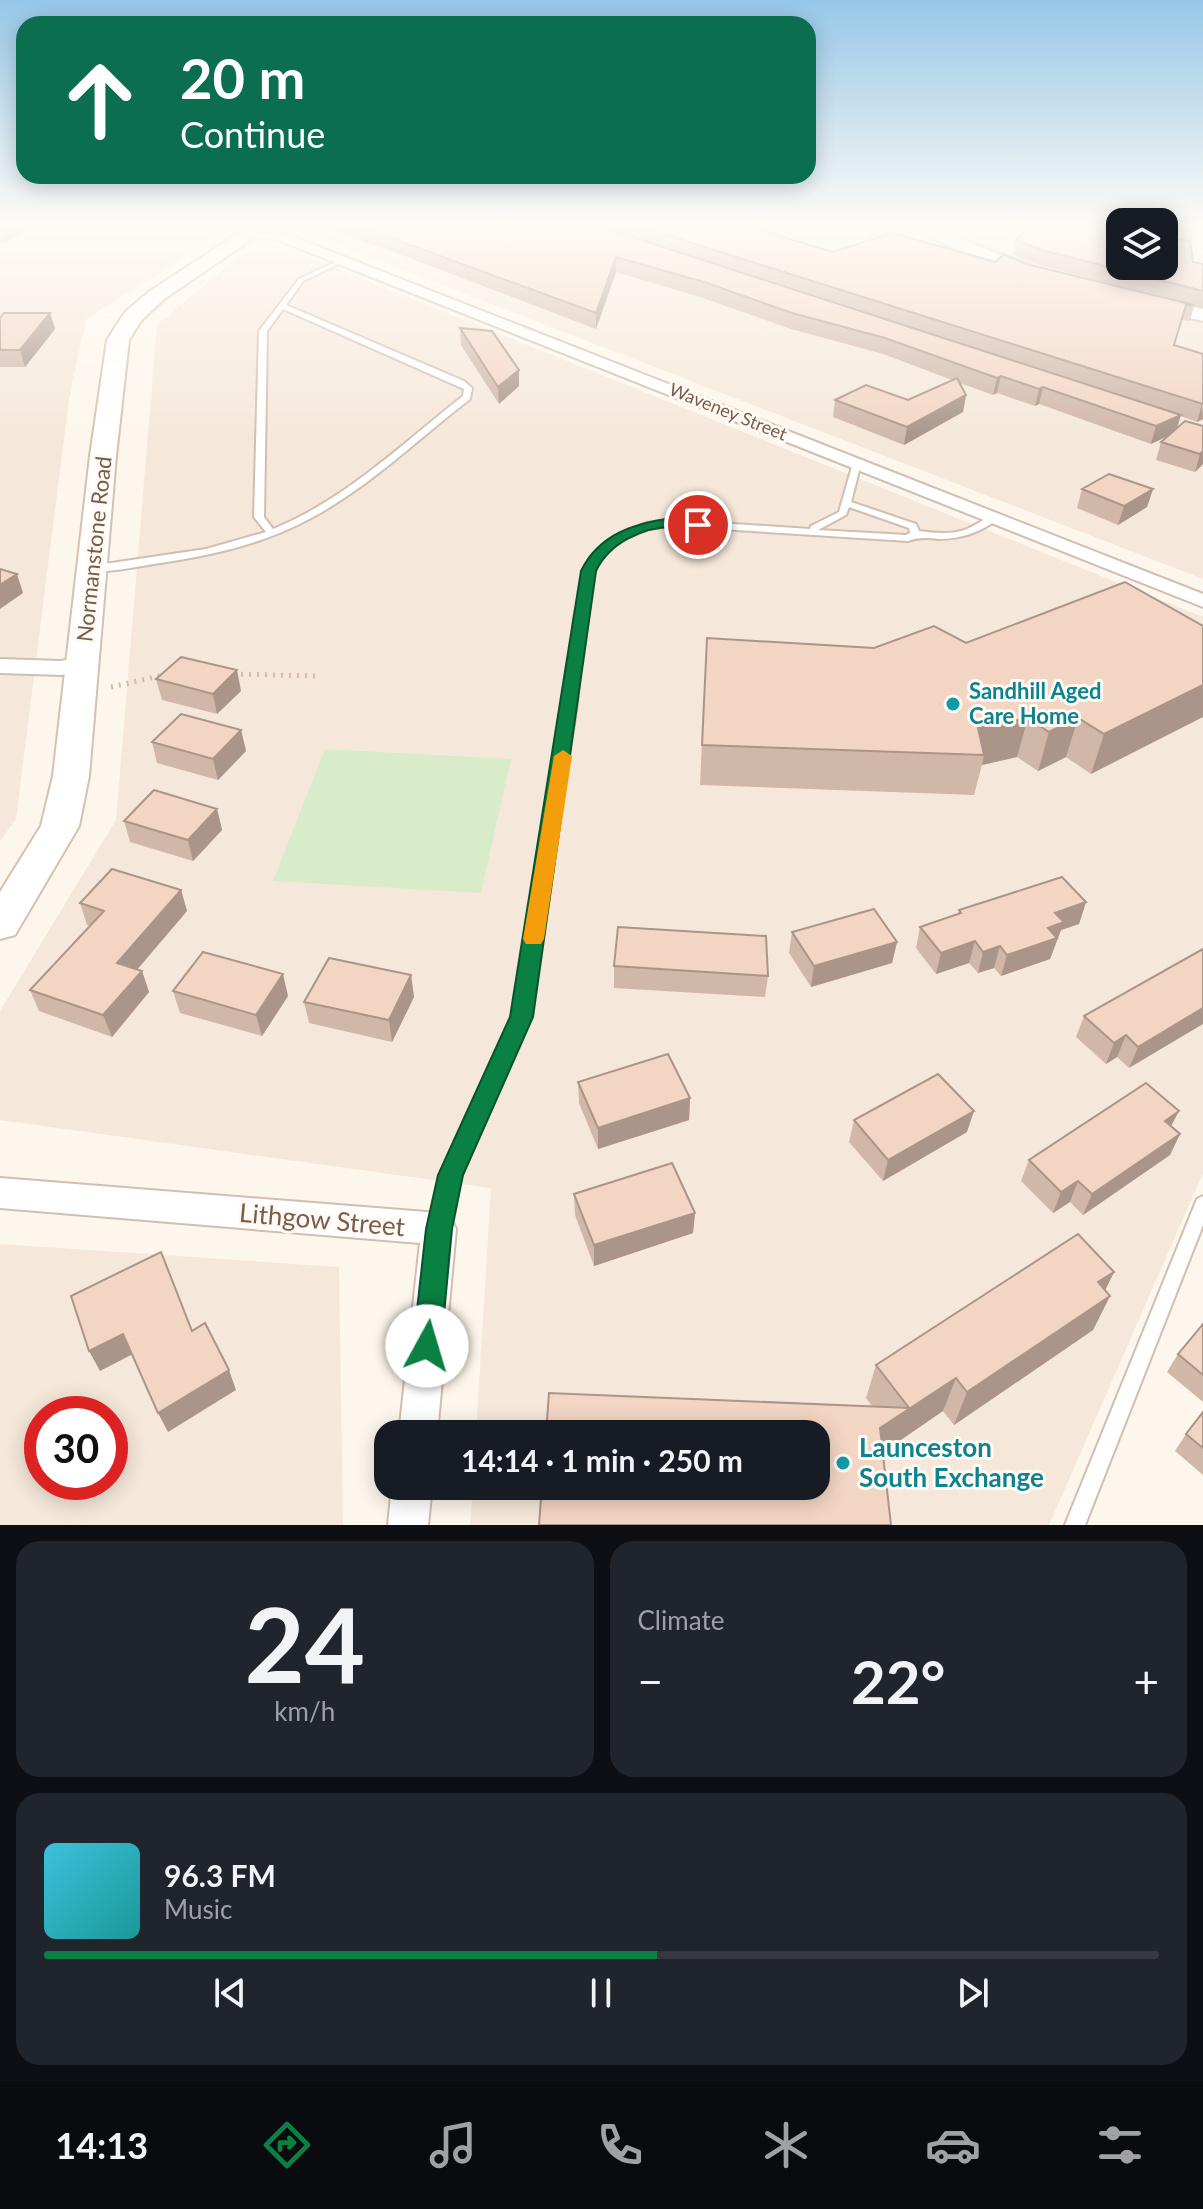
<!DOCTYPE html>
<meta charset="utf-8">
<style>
:root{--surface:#171b24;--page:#20242c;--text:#f1f3f6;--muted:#9ea1a6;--line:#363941;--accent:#0b8043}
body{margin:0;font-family:Lato,sans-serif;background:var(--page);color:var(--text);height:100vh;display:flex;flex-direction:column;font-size:30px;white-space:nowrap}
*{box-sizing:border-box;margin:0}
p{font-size:26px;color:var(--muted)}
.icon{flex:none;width:44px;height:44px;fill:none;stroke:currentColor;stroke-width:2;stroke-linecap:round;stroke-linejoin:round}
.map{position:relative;height:1525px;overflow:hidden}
.sheet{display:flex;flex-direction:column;gap:16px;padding:16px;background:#0d0f14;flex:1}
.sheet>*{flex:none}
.guide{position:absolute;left:16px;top:16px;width:800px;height:168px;border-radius:24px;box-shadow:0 4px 20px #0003;background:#0b6e4f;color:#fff;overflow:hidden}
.buttons{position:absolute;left:1106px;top:208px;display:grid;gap:16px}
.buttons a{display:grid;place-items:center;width:72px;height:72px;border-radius:16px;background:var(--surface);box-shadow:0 4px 20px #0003;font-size:40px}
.speed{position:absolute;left:24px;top:1396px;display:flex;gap:16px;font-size:40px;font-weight:700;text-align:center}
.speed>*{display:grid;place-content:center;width:104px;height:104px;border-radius:50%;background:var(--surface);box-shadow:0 4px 20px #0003;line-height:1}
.speed .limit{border:12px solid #d22;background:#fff;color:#111}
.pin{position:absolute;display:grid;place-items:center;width:68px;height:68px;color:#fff;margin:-34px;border:4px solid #fff;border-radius:50%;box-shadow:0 2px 8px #0007}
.me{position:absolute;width:88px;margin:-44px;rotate:6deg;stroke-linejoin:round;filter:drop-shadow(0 0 6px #0008)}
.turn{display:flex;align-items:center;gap:28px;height:168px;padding:0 32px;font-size:36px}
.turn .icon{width:104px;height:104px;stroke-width:2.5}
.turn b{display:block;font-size:56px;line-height:68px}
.big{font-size:60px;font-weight:700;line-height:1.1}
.sheet .card{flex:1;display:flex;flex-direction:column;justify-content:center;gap:12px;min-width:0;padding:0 28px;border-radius:24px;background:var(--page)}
.sheet .dial{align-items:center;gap:0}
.dial b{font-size:104px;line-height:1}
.song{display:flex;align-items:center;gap:24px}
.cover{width:96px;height:96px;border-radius:12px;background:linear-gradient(135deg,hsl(190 70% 55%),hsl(180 70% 35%))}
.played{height:8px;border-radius:4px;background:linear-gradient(90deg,var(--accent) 55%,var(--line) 55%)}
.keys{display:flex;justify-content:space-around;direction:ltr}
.heat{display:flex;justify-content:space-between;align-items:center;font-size:44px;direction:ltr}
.sheet .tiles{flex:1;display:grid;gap:16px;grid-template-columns:1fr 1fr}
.card:last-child{grid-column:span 2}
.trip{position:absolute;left:374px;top:1420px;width:456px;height:80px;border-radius:24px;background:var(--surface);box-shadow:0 4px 20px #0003;font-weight:700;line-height:80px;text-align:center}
.tab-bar{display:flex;height:128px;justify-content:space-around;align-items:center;background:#090b0e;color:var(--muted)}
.tab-bar .icon{width:56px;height:56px}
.tab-bar .on{color:var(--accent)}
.tab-bar b{font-size:36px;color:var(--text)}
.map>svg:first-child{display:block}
.residential{fill:#f5e8da;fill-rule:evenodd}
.green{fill:#d8ecc9}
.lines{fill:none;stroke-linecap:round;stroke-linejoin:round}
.lane-casing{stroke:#d1beb0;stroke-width:4}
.street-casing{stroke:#d1beb0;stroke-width:4}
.secondary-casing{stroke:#d6c0b0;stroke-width:4}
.path{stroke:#d9b8a5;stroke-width:5;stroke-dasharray:2 6;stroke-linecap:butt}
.lane{fill:#fff;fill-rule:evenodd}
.street{fill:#fff;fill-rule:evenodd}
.secondary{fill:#fff;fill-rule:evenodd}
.wall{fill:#d1b7a8}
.shaded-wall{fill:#aa9588}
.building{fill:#f3d5c3;stroke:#aa9588;stroke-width:2}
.route{fill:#0b8043;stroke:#07532c;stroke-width:2}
.slow{fill:#f59e0b}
.culture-dot{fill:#0f9aa8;stroke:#fffaf3;stroke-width:3}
.labels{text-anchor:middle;stroke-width:6;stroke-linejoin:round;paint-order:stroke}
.far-street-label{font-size:18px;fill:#7a5c4d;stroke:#fffaf3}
.street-label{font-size:22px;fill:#7a5c4d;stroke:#fffaf3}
.culture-label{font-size:22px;font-weight:bold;fill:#0d838f;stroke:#fffaf3;text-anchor:start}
.near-street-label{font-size:26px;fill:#7a5c4d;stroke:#fffaf3}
.near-culture-label{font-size:26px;font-weight:bold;fill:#0d838f;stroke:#fffaf3;text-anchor:start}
</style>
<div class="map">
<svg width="1203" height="1525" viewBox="0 0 1203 1525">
<rect width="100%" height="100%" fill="#fdf6ec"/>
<!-- residential -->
<g class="residential">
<path d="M0,227h234l-148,92 -17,80 -53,420 -16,22z"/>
<path d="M293,227h825l2,39h44v-24l39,12v325z"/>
<path d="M276,244l927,373v556l-154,352h-579l3,-39h343v-52h-340l15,-246 -491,-68v-109l116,-191 41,-495 82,-69z"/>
<path d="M0,1244l339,23 4,258h-343zM42,1414h68v68h-68z"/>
</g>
<!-- green -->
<path class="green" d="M325,749l186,10 -30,134 -208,-12z"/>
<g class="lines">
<!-- lane casing -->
<g class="lane-casing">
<g id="lane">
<path d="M342,259l5,1 -44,21 -17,24 178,76 8,7 -2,11c-57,44 -112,99 -179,129 -41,19 -86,28 -130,35 -23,3 -50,10 -73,8v-4l3,-1 115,-17 60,-17 -12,-15 5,-186 40,-52zM283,309l181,80 -1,7c-60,47 -118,104 -190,133l-9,-12 3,-186z"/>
<path d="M857,460l4,3 -10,39 65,22 3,7c16,2 32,4 48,-2 10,-4 19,-13 30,-13l2,2c-17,14 -38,21 -60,21 -11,-1 -20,-2 -31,2l-235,-15 -25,3 -28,12 -21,17 -5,13 -10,48 -7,86 -49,312 -69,158 -11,54 -3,6 -6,2 -6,-2 -3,-6 13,-54 71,-158 51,-312 9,-86 10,-48 6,-14 24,-20 32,-14 27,-3 137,9 1,-3 28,-14 14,-49zM849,507l60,21 1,5 -4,2 -88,-5 28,-15z"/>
<path d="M1203,1196v29l-118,300h-20l130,-321 2,-5z"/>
</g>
</g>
<!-- street casing -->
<g class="street-casing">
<g id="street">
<path d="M252,229l32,4 919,361v13l-925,-367 -30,-4v-6z"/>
<path d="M82,657l8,2 3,5 -3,5 -29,6 -61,-2v-14l61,2z"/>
<path d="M0,1178l439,35 12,5 5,11 -19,205h-38l21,-191 -420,-35z"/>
<path d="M392,1486h40l-4,39h-40z"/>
</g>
</g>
<!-- secondary casing -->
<g class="secondary-casing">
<g id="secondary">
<path d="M248,227h22l-106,72 -23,22 -12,19 -13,116 -27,320 -10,50 -64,109 -15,4v-47l41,-66 12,-50 37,-320 17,-116 18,-28 25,-21z"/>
<path d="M910,227h25l60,26 54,18 3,4 -10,6 -7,-2 -54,-18z"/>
<path d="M1146,297l57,12v12l-64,-14 -4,-4 4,-4z"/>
</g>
</g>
<!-- path -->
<g class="path">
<path d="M233,674l83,2"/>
<path d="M111,687l53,-12"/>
</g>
<!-- lane -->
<use href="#lane" class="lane"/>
<!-- street -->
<use href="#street" class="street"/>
<!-- secondary -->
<use href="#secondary" class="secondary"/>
</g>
<!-- wall -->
<g class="wall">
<path d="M0,227h29l-23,16h-6z"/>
<path d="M320,227h429l84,25 193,12 119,29 -106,-28 -26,-10 3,-15 177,22 10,2v44l-9,-2 -4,15 -8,-1 -8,25 29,9v65l-6,3 -17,-6 -3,12 26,-2v38l-8,8 -39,-12 5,-18 7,-6 -17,8 -112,-40 -4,2 -38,-13 -4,2 -33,-12 6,12 -3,17 -59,33 -71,-28 2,-17h73l44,-20 -69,-26 -92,-25 -88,-31 -87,-26 -20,57 -205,-78z"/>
<path d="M50,313l5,16 -30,38h-25v-49z"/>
<path d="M460,328l59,58 -20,18 -38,-59z"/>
<path d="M1082,489h71l-6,18 -29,18 -41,-17z"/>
<path d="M1203,626l-112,148 -25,-17 -28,14 -21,-14 -35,8 -8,30 -274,-10 5,-109 169,-28 92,-5z"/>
<path d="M156,679l85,12 -24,23 -55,-14z"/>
<path d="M241,730l5,21 -28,29 -61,-17 -5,-21z"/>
<path d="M217,809l5,21 -29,31 -63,-19 -6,-21z"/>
<path d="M181,890l6,21 -50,58 5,2 7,21 -37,45 -73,-26 -9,-21 61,-64 -4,-1 -7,-22z"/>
<path d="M1086,902l-7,22 -18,6 -11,29 -49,17 -7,-8 -16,5 -9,-10 -33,11 -20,-26 4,-21 38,-13 1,-4z"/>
<path d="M792,932l105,10 -5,21 -81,24 -22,-34z"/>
<path d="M1203,949l-74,119 -12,-11 -11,7 -30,-27 8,-21z"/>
<path d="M614,966l154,10 -3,21 -151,-9z"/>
<path d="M411,975l3,22 -22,45 -83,-19 -5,-21z"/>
<path d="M173,991l115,5 -26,40 -82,-23z"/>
<path d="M578,1082l112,16 -1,22 -91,29 -19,-46z"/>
<path d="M854,1120l113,12 -84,49 -34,-39z"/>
<path d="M1171,1126l9,8 -10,21 -87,60 -13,-13 -17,11 -32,-32 8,-21z"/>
<path d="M574,1194l121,19 -2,20 -99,33 -19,-51z"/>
<path d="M1114,1272l-9,18 5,6 -17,34 -139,95 -11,-14 -60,41 -10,-45 -7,-9 10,-33z"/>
<path d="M1203,1324v78l-36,-30 11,-18z"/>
<path d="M1203,1412v63l-28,-24 11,-17z"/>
</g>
<!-- shaded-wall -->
<g class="shaded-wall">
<path d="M4,227h25l-23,16 -4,-14z"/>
<path d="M616,257v15l-20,57v-16z"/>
<path d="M50,313l5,16 -30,38 -5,-17z"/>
<path d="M519,370v16l-20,18 -1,-17z"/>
<path d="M1001,376l-4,17 -4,2 4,-17z"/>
<path d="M1043,387l-4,17 -4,2 4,-17z"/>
<path d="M966,395l-3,17 -59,33 3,-18z"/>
<path d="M1202,404l1,15 -6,3z"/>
<path d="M1181,415l-5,17 -25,12 5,-18z"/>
<path d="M1203,451v13l-8,8 5,-18z"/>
<path d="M1153,489l-6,18 -29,18 6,-19z"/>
<path d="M17,574l6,19 -23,16v-24z"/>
<path d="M237,670l4,21 -24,23 -4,-20z"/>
<path d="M1203,685v32l-112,57 13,-40z"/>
<path d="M1028,718l-11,39 -35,8 2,-10 -6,-27z"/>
<path d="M1078,718l-12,39 -28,14 11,-39z"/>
<path d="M241,730l5,21 -28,29 -5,-21z"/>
<path d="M217,809l5,21 -29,31 -5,-21z"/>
<path d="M181,890l6,21 -62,73 -8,-21z"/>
<path d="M1086,902l-7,22 -18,6 -11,29 -49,17 6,-21 41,-27 7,-15z"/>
<path d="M975,941l-6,22 -33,11 5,-21z"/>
<path d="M897,942l-5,21 -81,24 3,-21z"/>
<path d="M1000,946l-6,22 -16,5 5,-21z"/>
<path d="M142,971l7,21 -37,45 -9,-22z"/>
<path d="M283,974l5,22 -26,40 -6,-21z"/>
<path d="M411,975l3,22 -22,45 -3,-22z"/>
<path d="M1203,1008v16l-74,44 9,-21z"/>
<path d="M1126,1035l-9,22 -11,7 8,-21z"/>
<path d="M690,1098l-1,22 -91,29v-21z"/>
<path d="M974,1111l-7,21 -84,49 5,-21z"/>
<path d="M1179,1111l-11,21 -3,-11z"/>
<path d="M1180,1134l-10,21 -87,60 9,-21z"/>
<path d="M1078,1181l-8,21 -17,11 8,-21z"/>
<path d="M695,1213l-2,20 -99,33v-21z"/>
<path d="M1114,1272l-15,31 11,-7 -17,34 -139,95 13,-33 131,-110z"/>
<path d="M123,1334l10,20 -33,17 -11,-20z"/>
<path d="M229,1370l7,20 -68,42 -10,-19z"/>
<path d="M956,1378l-13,33 -73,50 10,-33z"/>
</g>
<!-- building -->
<g class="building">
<path d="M361,227h240l580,188 -25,11 -113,-39 -4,2 -38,-13 -4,2 -112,-40 -93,-25 -88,-31 -88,-25 -20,56z"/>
<path d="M641,227h108l84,25 59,-19 104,29 7,-8 23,10 168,41h-8l-12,40 29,9v50z"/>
<path d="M1027,227h80l13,2v37h44v-28l26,3 3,21 10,2v27l-161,-41 -26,-10z"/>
<path d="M4,313h46l-30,37h-20v-32z"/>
<path d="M460,328l32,3 27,39 -21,17z"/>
<path d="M957,378l9,17 -59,32 -72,-27 31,-15 42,15z"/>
<path d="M1185,421l18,5v25l-3,3 -39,-12z"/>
<path d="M1109,474l44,15 -29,17 -42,-17z"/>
<path d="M0,569l17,5 -17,11z"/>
<path d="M1125,582l78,44v59l-99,49 -26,-16 -29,14 -21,-14 -50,10 6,27 -282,-10 5,-107 167,10 60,-22 32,17z"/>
<path d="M181,657l56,13 -24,24 -57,-15z"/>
<path d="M181,714l60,16 -28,29 -61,-17z"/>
<path d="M154,790l63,19 -29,31 -64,-19z"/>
<path d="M112,869l69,21 -64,73 25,8 -39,44 -73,-25 74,-79 -24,-8z"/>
<path d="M1062,877l24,25 -31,11 9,9 -16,6 9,10 -50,17 -7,-9 -17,6 -8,-11 -34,12 -21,-26 41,-14 -2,-3z"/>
<path d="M874,909l23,33 -83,24 -22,-34z"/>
<path d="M618,927l148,9 2,40 -154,-10z"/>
<path d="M1203,949v59l-65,39 -12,-12 -12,8 -30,-27z"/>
<path d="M203,952l80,22 -27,41 -83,-24z"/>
<path d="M329,958l82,17 -22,45 -85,-18z"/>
<path d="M668,1054l22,44 -92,30 -20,-46z"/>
<path d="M938,1074l36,37 -86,49 -34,-40z"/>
<path d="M1146,1083l33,28 -14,10 15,13 -88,60 -14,-13 -17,11 -32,-32z"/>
<path d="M672,1163l23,50 -101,32 -20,-51z"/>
<path d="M1078,1234l36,38 -16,10 12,14 -143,96 -11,-14 -76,50 11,97h-352l3,-39h274v-52h-270l3,-41 360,15 -33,-43z"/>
<path d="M161,1252l31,79 13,-8 24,47 -71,43 -35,-79 -34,17 -18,-55z"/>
<path d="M1203,1324v51l-25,-21z"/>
<path d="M1203,1412v36l-17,-14z"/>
</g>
<!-- sky -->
<linearGradient id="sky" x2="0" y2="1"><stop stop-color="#97c7e8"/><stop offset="0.51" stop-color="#fefbf6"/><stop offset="1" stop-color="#fefbf6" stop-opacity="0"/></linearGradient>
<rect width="1203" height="441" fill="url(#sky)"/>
<!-- route -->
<path class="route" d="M673,518l25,3 7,4c-8,7 -19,2 -30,2 -31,-1 -66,16 -79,44l-63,446 -70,158 -11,54 -11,117 -4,10 -10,4 -10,-4 -4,-10 13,-117 12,-54 72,-158 71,-446c18,-37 54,-48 92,-53z"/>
<!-- slow -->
<path class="slow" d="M563,750l9,6 -28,183 -3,5h-15l-3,-5 31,-183z"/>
<!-- markers -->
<g class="culture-dot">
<circle cx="953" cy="704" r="8"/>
<circle cx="843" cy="1463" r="8"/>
</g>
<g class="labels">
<!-- far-street labels -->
<g class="far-street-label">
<text transform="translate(728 412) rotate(22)" y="6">Waveney Street</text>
</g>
<!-- street labels -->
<g class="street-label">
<text transform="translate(94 549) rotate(-84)" y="8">Normanstone Road</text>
</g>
<!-- culture labels -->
<g class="culture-label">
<text x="969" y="699">Sandhill Aged<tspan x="969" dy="25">Care Home</tspan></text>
</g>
<!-- near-street labels -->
<g class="near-street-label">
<text transform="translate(322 1220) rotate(5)" y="9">Lithgow Street</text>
</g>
<!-- near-culture labels -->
<g class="near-culture-label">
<text x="859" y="1457">Launceston<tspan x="859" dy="30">South Exchange</tspan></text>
</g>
</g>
</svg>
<div class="buttons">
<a><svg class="icon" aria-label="layers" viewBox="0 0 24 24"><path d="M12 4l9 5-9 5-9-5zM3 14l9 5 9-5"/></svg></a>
</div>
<div class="speed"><div class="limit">30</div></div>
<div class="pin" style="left:698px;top:525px;background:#d93025"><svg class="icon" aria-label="arrive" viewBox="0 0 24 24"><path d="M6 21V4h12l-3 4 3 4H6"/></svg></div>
<svg class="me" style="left:427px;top:1346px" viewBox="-20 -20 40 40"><circle r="19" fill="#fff"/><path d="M0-13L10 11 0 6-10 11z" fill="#0b8043"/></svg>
<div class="trip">14:14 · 1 min · 250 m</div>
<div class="guide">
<div class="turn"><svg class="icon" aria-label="ahead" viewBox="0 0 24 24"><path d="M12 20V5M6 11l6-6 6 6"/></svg><div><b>20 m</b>Continue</div></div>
</div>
</div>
<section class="sheet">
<div class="tiles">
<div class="card dial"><b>24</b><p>km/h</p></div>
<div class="card"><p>Climate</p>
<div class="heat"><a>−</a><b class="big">22°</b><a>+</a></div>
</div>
<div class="card">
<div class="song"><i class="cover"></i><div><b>96.3 FM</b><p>Music</p></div></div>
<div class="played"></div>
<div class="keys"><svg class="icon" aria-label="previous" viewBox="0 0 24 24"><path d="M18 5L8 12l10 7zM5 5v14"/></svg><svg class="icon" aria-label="pause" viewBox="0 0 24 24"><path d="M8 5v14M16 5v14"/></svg><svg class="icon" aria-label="next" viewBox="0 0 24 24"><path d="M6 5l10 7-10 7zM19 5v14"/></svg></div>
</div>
</div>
</section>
<nav class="tab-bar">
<b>14:13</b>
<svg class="icon on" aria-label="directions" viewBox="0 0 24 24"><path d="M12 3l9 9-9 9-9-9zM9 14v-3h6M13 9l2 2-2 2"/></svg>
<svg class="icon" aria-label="music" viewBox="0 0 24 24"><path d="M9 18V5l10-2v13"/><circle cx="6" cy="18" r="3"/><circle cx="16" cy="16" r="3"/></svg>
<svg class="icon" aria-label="phone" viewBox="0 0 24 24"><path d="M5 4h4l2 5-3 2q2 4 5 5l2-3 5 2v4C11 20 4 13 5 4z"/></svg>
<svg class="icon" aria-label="climate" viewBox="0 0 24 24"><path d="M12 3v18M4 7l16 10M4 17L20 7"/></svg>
<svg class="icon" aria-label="car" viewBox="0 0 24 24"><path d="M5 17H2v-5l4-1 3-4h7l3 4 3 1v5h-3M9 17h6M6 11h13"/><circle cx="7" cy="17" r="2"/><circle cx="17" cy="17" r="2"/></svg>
<svg class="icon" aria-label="filters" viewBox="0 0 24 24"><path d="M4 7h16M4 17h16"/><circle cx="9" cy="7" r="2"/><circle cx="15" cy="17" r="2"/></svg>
</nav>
